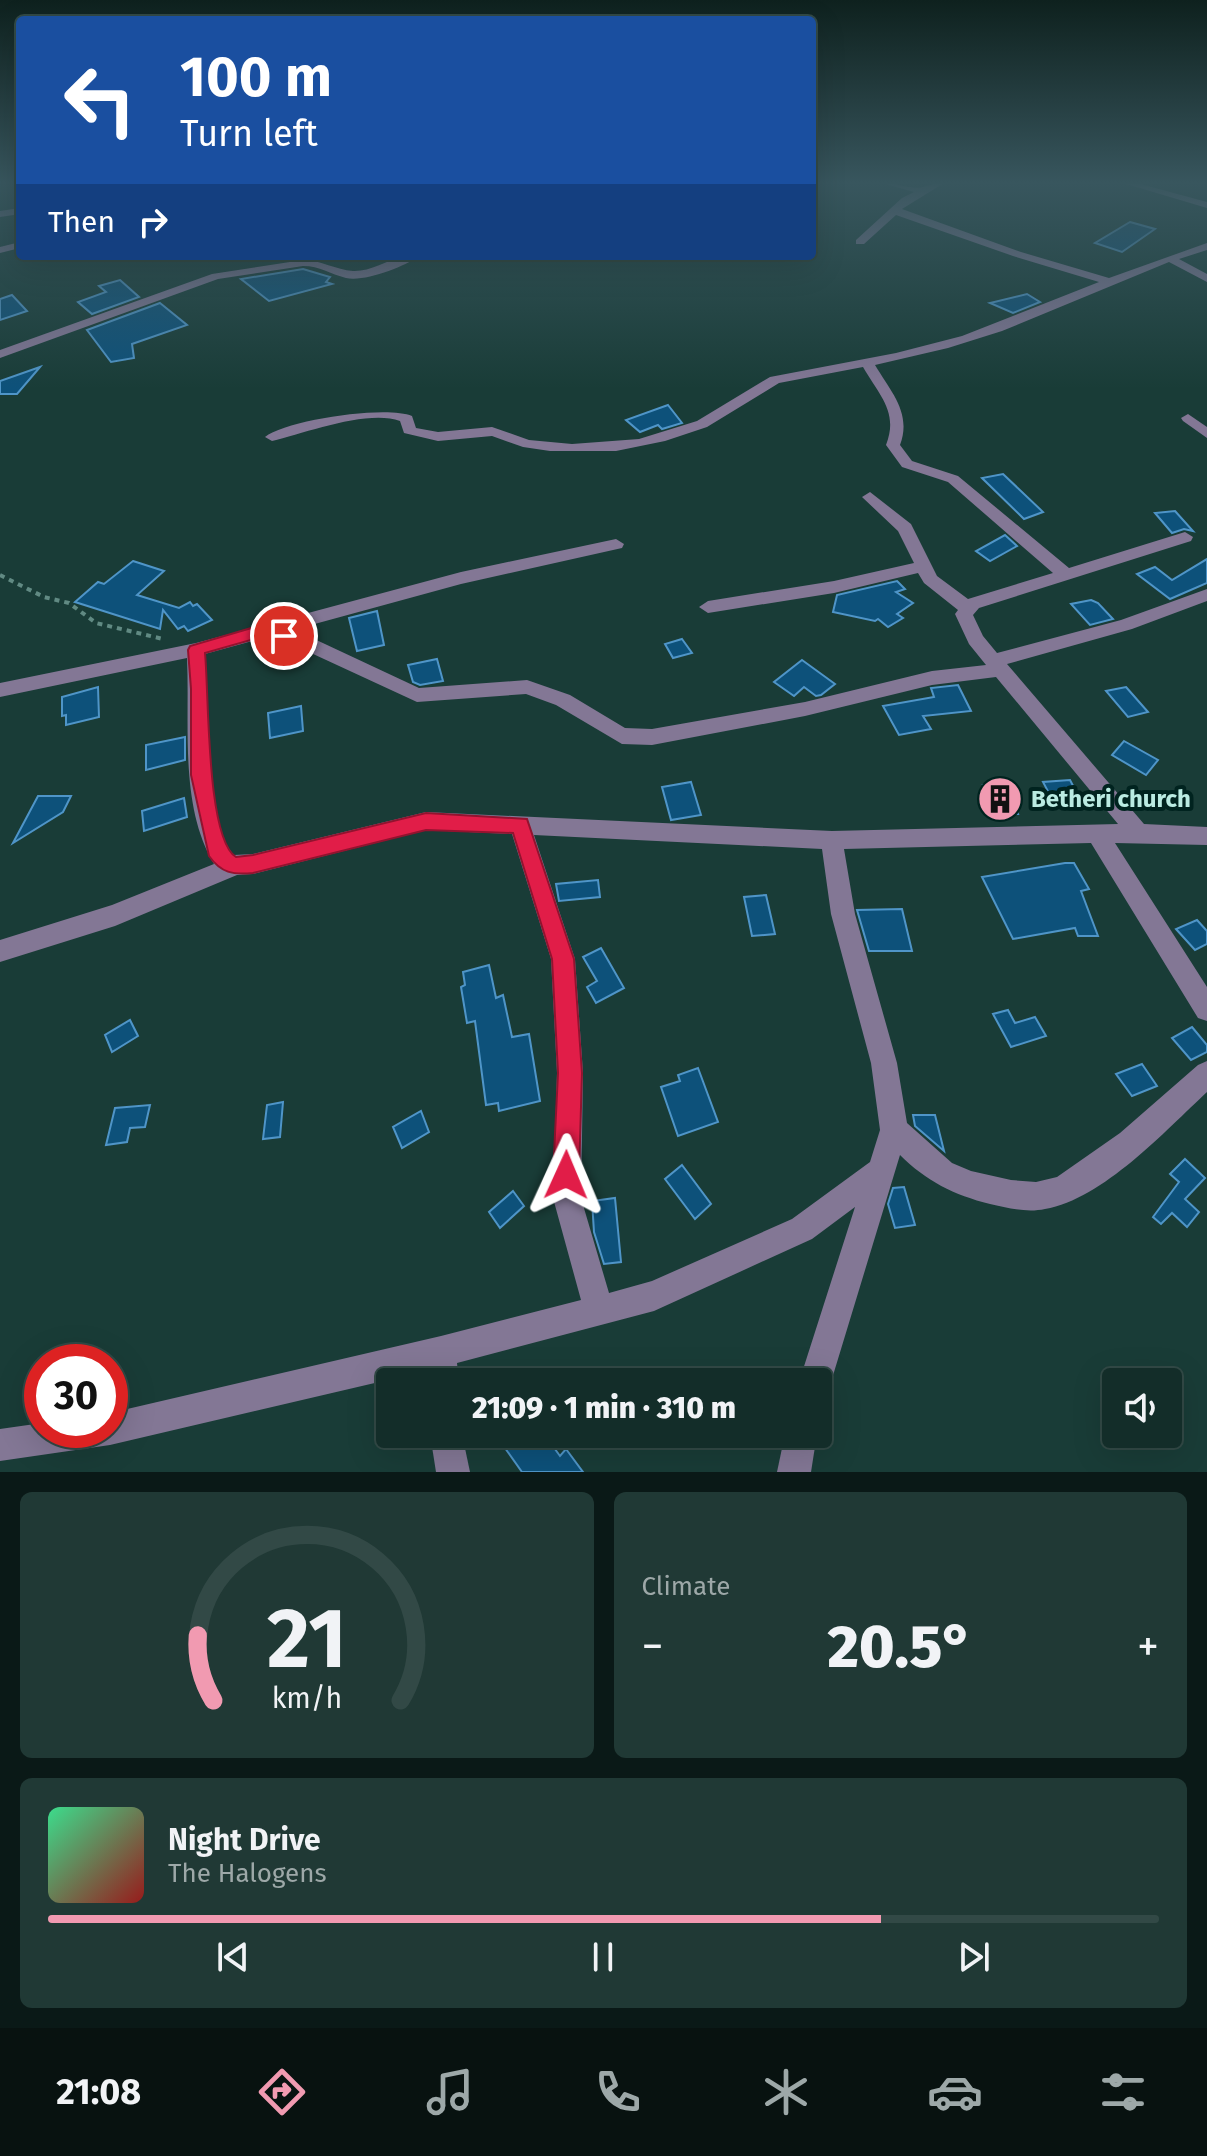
<!DOCTYPE html>
<meta charset="utf-8">
<style>
:root{--surface:#132d29;--page:#203935;--text:#f1f3f6;--muted:#9da8a8;--line:#324946;--accent:#f19ab1}
body{margin:0;font-family:"Fira Sans",sans-serif;background:var(--page);color:var(--text);height:100vh;display:flex;flex-direction:column;font-size:30px;white-space:nowrap}
*{box-sizing:border-box;margin:0}
p{font-size:26px;color:var(--muted)}
.icon{flex:none;width:44px;height:44px;fill:none;stroke:currentColor;stroke-width:2;stroke-linecap:round;stroke-linejoin:round}
.map{position:relative;height:1472px;overflow:hidden}
.sheet{display:flex;flex-direction:column;gap:20px;padding:20px;background:#0a1917;flex:1}
.sheet>*{flex:none}
.banner{position:absolute;left:16px;top:16px;width:800px;height:244px;border-radius:8px;box-shadow:0 8px 32px #0002,0 0 0 2px var(--line);background:#1a4fa0;color:#fff;overflow:hidden}
.fabs{position:absolute;left:1102px;top:1368px;display:grid;gap:16px}
.fabs a{display:grid;place-items:center;width:80px;height:80px;border-radius:8px;background:var(--surface);box-shadow:0 8px 32px #0002,0 0 0 2px var(--line);font-size:40px}
.speed{position:absolute;left:24px;top:1344px;display:flex;gap:16px;font-size:40px;font-weight:700;text-align:center}
.speed>*{display:grid;place-content:center;width:104px;height:104px;border-radius:50%;background:var(--surface);box-shadow:0 8px 32px #0002,0 0 0 2px var(--line);line-height:1}
.speed .limit{border:12px solid #d22;background:#fff;color:#111}
.pin{position:absolute;display:grid;place-items:center;width:68px;height:68px;color:#fff;margin:-34px;border:4px solid #fff;border-radius:50%;box-shadow:0 2px 8px #0007}
.me{position:absolute;width:88px;margin:-44px;rotate:1deg;stroke-linejoin:round;filter:drop-shadow(0 0 6px #0008)}
.turn{display:flex;align-items:center;gap:28px;height:168px;padding:0 32px;font-size:36px}
.turn .icon{width:104px;height:104px;stroke-width:2.5}
.turn b{display:block;font-size:56px;line-height:68px}
.then{display:flex;align-items:center;height:76px;padding:0 32px;background:#0003;gap:16px;font-size:30px}
.big{font-size:60px;font-weight:800;line-height:1.1}
.sheet .tile{flex:1;display:flex;flex-direction:column;justify-content:center;gap:12px;min-width:0;padding:0 28px;border-radius:12px;background:var(--page)}
.sheet .dial{align-items:center;gap:0}
.dial svg{height:208px;overflow:visible;fill:none;stroke:var(--line);stroke-width:7;stroke-linecap:round;text-anchor:middle}
.dial text{fill:var(--text);stroke:none}
.song{display:flex;align-items:center;gap:24px}
.cover{width:96px;height:96px;border-radius:12px;background:linear-gradient(135deg,hsl(150 70% 55%),hsl(0 70% 35%))}
.played{height:8px;border-radius:4px;background:linear-gradient(90deg,var(--accent) 75%,var(--line) 75%)}
.keys{display:flex;justify-content:space-around;direction:ltr}
.heat{display:flex;justify-content:space-between;align-items:center;font-size:44px;direction:ltr}
.sheet .tiles{flex:1;display:grid;gap:20px;grid-template-columns:1fr 1fr}
.tile:last-child{grid-column:span 2}
.trip{position:absolute;left:376px;top:1368px;width:456px;height:80px;border-radius:8px;background:var(--surface);box-shadow:0 8px 32px #0002,0 0 0 2px var(--line);font-weight:800;line-height:80px;text-align:center}
.dock{display:flex;height:128px;justify-content:space-around;align-items:center;background:#081210;color:var(--muted)}
.dock .icon{width:56px;height:56px}
.dock .current{color:var(--accent)}
.dock b{font-size:36px;color:var(--text)}
.map>svg:first-child{display:block}
.building{fill:#0d517a;stroke:#4f95c8;stroke-width:2}
.lines{fill:none;stroke-linecap:round;stroke-linejoin:round}
.path{stroke:#618a83;stroke-width:4;stroke-dasharray:5 5;stroke-linecap:butt}
.minor{fill:#837795;fill-rule:evenodd}
.route{fill:#e11d48;stroke:#92132f;stroke-width:2}
.labels{text-anchor:middle;stroke-width:8;stroke-linejoin:round;paint-order:stroke}
.poi-label{font-size:24px;font-weight:bold;fill:#baebe2;stroke:#00231f;text-anchor:start}
</style>
<div class="map">
<svg width="1207" height="1472" viewBox="0 0 1207 1472">
<rect width="100%" height="100%" fill="#193c37"/>
<!-- building -->
<g class="building">
<path d="M1130,222l25,7 -33,23 -27,-9z"/>
<path d="M303,269l27,8 -4,5 6,2 -63,17 -28,-22z"/>
<path d="M120,280l19,17 -47,17 -14,-12 28,-10 -7,-6z"/>
<path d="M1027,294l13,8 -27,11 -23,-10z"/>
<path d="M12,295l15,16 -27,9v-21z"/>
<path d="M160,303l27,22 -55,19 2,14 -23,4 -24,-32z"/>
<path d="M40,367l-23,27h-17v-13z"/>
<path d="M668,405l14,18 -20,6 -4,-4 -18,7 -14,-12z"/>
<path d="M1003,474l40,38 -19,7 -42,-41z"/>
<path d="M1175,511l18,20 -9,-2 -12,4 -17,-20z"/>
<path d="M1005,535l12,11 -27,15 -14,-10z"/>
<path d="M1207,559v24l-37,16 -33,-25 18,-7 17,13z"/>
<path d="M133,561l31,10 -27,24 42,13 11,-6 3,4 4,-2 15,16 -24,11 -4,-5 -6,3 -15,-19 -3,19 -85,-27 23,-20 6,2z"/>
<path d="M897,581l8,8 -9,3 17,11 -16,11 6,4 -15,9 -10,-8 -3,2 -42,-9 4,-17z"/>
<path d="M1091,600l7,3 15,16 -23,6 -19,-21z"/>
<path d="M377,611l7,34 -27,6 -8,-33z"/>
<path d="M682,639l10,14 -19,5 -8,-14z"/>
<path d="M437,659l6,22 -23,4 -7,-3 -5,-17z"/>
<path d="M802,660l33,24 -14,11 -5,1 -12,-9 -10,9 -20,-14z"/>
<path d="M958,685l13,26 -48,5 8,13 -32,6 -16,-29 51,-9 -3,-9z"/>
<path d="M98,687l1,30 -33,8v-10l-4,1v-19z"/>
<path d="M1126,687l22,25 -20,5 -22,-26z"/>
<path d="M301,706l2,25 -33,7 -2,-25z"/>
<path d="M185,737v23l-39,10v-25z"/>
<path d="M1124,741l34,19 -12,15 -34,-20z"/>
<path d="M1070,780l9,17 -27,2 -9,-17z"/>
<path d="M691,782l10,33 -30,5 -9,-33z"/>
<path d="M1007,784l11,30h-25l-10,-29z"/>
<path d="M38,796h33l-8,16 -50,31z"/>
<path d="M184,798l3,19 -43,14 -2,-20z"/>
<path d="M1065,863h9l15,26 -8,2 17,45h-20l-3,-8 -62,11 -31,-62z"/>
<path d="M598,880l2,17 -41,4 -3,-17z"/>
<path d="M766,895l9,39 -23,2 -8,-39z"/>
<path d="M902,909l10,42h-43l-12,-41z"/>
<path d="M1197,920l10,11v13l-12,6 -19,-21z"/>
<path d="M601,948l23,40 -28,15 -9,-16 10,-6 -14,-24z"/>
<path d="M489,965l7,33 7,-3 9,42 17,-3 11,67 -41,10 -1,-8 -12,2 -11,-84 -8,2 -6,-36 4,-2 -2,-13z"/>
<path d="M1008,1010l7,13 20,-6 11,19 -35,11 -18,-33z"/>
<path d="M130,1020l8,16 -26,16 -7,-17z"/>
<path d="M1192,1027l15,18v7l-16,8 -19,-22z"/>
<path d="M1142,1064l15,22 -25,10 -16,-22z"/>
<path d="M698,1068l20,54 -40,14 -17,-49 19,-6 -2,-6z"/>
<path d="M283,1102l-3,35 -17,2 4,-34z"/>
<path d="M150,1105l-5,22 -15,1 -3,14 -21,3 9,-37z"/>
<path d="M421,1111l8,21 -27,16 -9,-21z"/>
<path d="M913,1115h22l9,36 -29,-25z"/>
<path d="M1185,1159l20,19 -20,21 14,13 -12,15 -15,-14 -11,11 -8,-7 26,-35 -9,-8z"/>
<path d="M682,1165l29,39 -16,15 -30,-40z"/>
<path d="M904,1187l11,38 -20,3 -7,-24 5,-16z"/>
<path d="M513,1191l11,15 -24,22 -11,-16z"/>
<path d="M615,1198l6,64 -17,2 -10,-32 -2,-31z"/>
<path d="M495,1434h49l16,22 6,-7 17,23h-61z"/>
</g>
<g class="lines">
<!-- path -->
<path class="path" d="M0,575l44,22 25,6 27,20 67,16"/>
<!-- minor -->
<g class="minor">
<path d="M882,183c13,-1 30,7 41,4 8,-2 12,-4 21,-4l-42,26 119,43 88,26 98,-35v7l-28,9 28,15v8l-38,-20 -167,69 -54,17 -73,17c16,27 37,48 25,80l12,16 46,15 111,92 116,-36 8,5 -2,4 -212,67 -6,7 10,21 14,17 124,-33 86,-31v12l-75,28 -125,35 137,160 63,3v18l-92,-2 92,144v34l-9,-3 -107,-175 -247,6 11,65 42,149 10,60 45,40 19,8 40,9 25,2 21,-5 63,-44 78,-68 9,-4v31c-42,39 -104,107 -162,117 -18,4 -38,-1 -55,-5 -36,-9 -64,-23 -90,-49l-69,227 -5,11 -8,4v-15h-19l56,-175 -43,32 -158,72 -197,52 2,19h-32l-1,-11 -316,74 -110,16v-32l42,-6v7h68v-17l331,-77 140,-36 -28,-102 4,-125 -6,-114 -39,-125 -86,-4 -173,44 -16,1 -122,51 -115,36v-22l112,-35 102,-41c-35,-59 -24,-139 -27,-206l-187,39v-14l196,-40 265,-71 155,-33 8,5 -2,4 -161,36 -172,47 21,6 109,51 108,-8 43,15 55,33 27,1 153,-27 127,-31 54,-6 -17,-21 -14,-30 3,-4 -34,-27 -6,-10 -84,20 -126,20 -9,-6 9,-6 126,-20 80,-18 -16,-32 -36,-34 8,-5 41,32 26,52 31,23 85,-26 -105,-91 -46,-15 -16,-22c13,-33 -7,-50 -23,-78l-84,16 -72,44 -42,14 -49,10h-66l-27,-4 -31,-11 -54,5 -34,-8 -4,-12c-32,-12 -95,12 -128,20l-7,-4c21,-17 121,-32 147,-21l4,12 22,4 54,-5 37,13 43,4 67,-5 58,-18 73,-44 126,-24 66,-17 137,-54 -86,-26 -117,-41 -32,29h-8v-4l46,-42 12,-6zM267,637l31,10 119,55 109,-8 30,11 66,39 30,1 153,-29 127,-31 64,-8 122,147 -286,7 -406,-19 -173,42 -19,1c-30,-30 -26,-157 -29,-201zM534,835l288,14 9,65 40,149 9,67 -10,32 -78,57 -140,62 -43,12 -28,-95 2,-125 -8,-114z"/>
<path d="M1123,183h14l70,19v6z"/>
<path d="M20,208v6l-20,3v-6z"/>
<path d="M20,242v6l-20,5v-6z"/>
<path d="M402,256h17c-15,11 -54,26 -73,22 -16,-4 -26,-12 -43,-12l-85,13 -218,79v-8l212,-76 91,-14c18,0 33,10 50,11 15,1 35,-10 49,-15z"/>
<path d="M1188,414l19,13v11l-24,-17 -2,-3z"/>
<path d="M430,1434h32l8,38h-34z"/>
<path d="M785,1434h32l-6,38h-34z"/>
</g>
</g>
<!-- sky -->
<linearGradient id="sky" x2="0" y2="1"><stop stop-color="#0e211e"/><stop offset="0.47" stop-color="#38565e"/><stop offset="1" stop-color="#38565e" stop-opacity="0"/></linearGradient>
<rect width="1207" height="389" fill="url(#sky)"/>
<!-- route -->
<path class="route" d="M265,624l25,8 3,4 -9,6 -19,-6 -60,17c4,39 1,185 31,204l17,-2 173,-42 101,6 47,140 8,114 -3,102 -4,9 -9,4 -9,-4 -4,-9 5,-102 -6,-114 -39,-126 -87,-3 -173,43c-20,2 -32,0 -44,-17l-18,-81v-86l-3,-39 2,-4z"/>
<!-- icons -->
<defs>
<g id="building-disc" transform="scale(2.3)"><circle r="9.5" fill="#f19ab1" stroke="#00231f"/><path d="M-4-6H4V6H1V3H-1V6H-4ZM-2.5-4.3h1.7v1.8h-1.7ZM.8-4.3h1.7v1.8H.8ZM-2.5-1h1.7V.8h-1.7ZM.8-1h1.7V.8H.8Z" fill="#111"/></g>
</defs>
<g fill-rule="evenodd">
<use href="#building-disc" x="1000" y="799"/>
</g>
<g class="labels">
<!-- poi labels -->
<g class="poi-label">
<text x="1031" y="807">Betheri church</text>
</g>
</g>
</svg>
<div class="fabs">
<a><svg class="icon" aria-label="sound" viewBox="0 0 24 24"><path d="M4 9h4l5-4v14l-5-4H4zM17 9q2 3 0 6"/></svg></a>
</div>
<div class="speed"><div class="limit">30</div></div>
<div class="pin" style="left:284px;top:636px;background:#d93025"><svg class="icon" aria-label="arrive" viewBox="0 0 24 24"><path d="M6 21V4h12l-3 4 3 4H6"/></svg></div>
<svg class="me" style="left:566px;top:1175px" viewBox="-20 -20 40 40"><path d="M0-17L14 15 0 8-14 15z" fill="#e11d48" stroke="#fff" stroke-width="4"/></svg>
<div class="trip">21:09 · 1 min · 310 m</div>
<div class="banner">
<div class="turn"><svg class="icon" aria-label="left" viewBox="0 0 24 24"><path d="M17 20v-9H6M10 6l-5 5 5 5"/></svg><div><b>100 m</b>Turn left</div></div>
<div class="then">Then<svg class="icon" aria-label="right" viewBox="0 0 24 24"><path d="M7 20v-9h11M14 6l5 5-5 5"/></svg></div>
</div>
</div>
<section class="sheet">
<div class="tiles">
<div class="tile dial"><svg viewBox="0 0 100 80">
<path d="M14 69A42 42 0 1 1 86 69"/>
<path d="M14 69A42 42 0 0 1 8 44" stroke="#f19ab1"/>
<text x="50" y="56" font-size="32" font-weight="700">21</text>
<text x="50" y="72" font-size="11">km/h</text>
</svg></div>
<div class="tile"><p>Climate</p>
<div class="heat"><a>−</a><b class="big">20.5°</b><a>+</a></div>
</div>
<div class="tile">
<div class="song"><i class="cover"></i><div><b>Night Drive</b><p>The Halogens</p></div></div>
<div class="played"></div>
<div class="keys"><svg class="icon" aria-label="previous" viewBox="0 0 24 24"><path d="M18 5L8 12l10 7zM5 5v14"/></svg><svg class="icon" aria-label="pause" viewBox="0 0 24 24"><path d="M8 5v14M16 5v14"/></svg><svg class="icon" aria-label="next" viewBox="0 0 24 24"><path d="M6 5l10 7-10 7zM19 5v14"/></svg></div>
</div>
</div>
</section>
<nav class="dock">
<b>21:08</b>
<svg class="icon current" aria-label="directions" viewBox="0 0 24 24"><path d="M12 3l9 9-9 9-9-9zM9 14v-3h6M13 9l2 2-2 2"/></svg>
<svg class="icon" aria-label="music" viewBox="0 0 24 24"><path d="M9 18V5l10-2v13"/><circle cx="6" cy="18" r="3"/><circle cx="16" cy="16" r="3"/></svg>
<svg class="icon" aria-label="phone" viewBox="0 0 24 24"><path d="M5 4h4l2 5-3 2q2 4 5 5l2-3 5 2v4C11 20 4 13 5 4z"/></svg>
<svg class="icon" aria-label="climate" viewBox="0 0 24 24"><path d="M12 3v18M4 7l16 10M4 17L20 7"/></svg>
<svg class="icon" aria-label="car" viewBox="0 0 24 24"><path d="M5 17H2v-5l4-1 3-4h7l3 4 3 1v5h-3M9 17h6M6 11h13"/><circle cx="7" cy="17" r="2"/><circle cx="17" cy="17" r="2"/></svg>
<svg class="icon" aria-label="filters" viewBox="0 0 24 24"><path d="M4 7h16M4 17h16"/><circle cx="9" cy="7" r="2"/><circle cx="15" cy="17" r="2"/></svg>
</nav>
